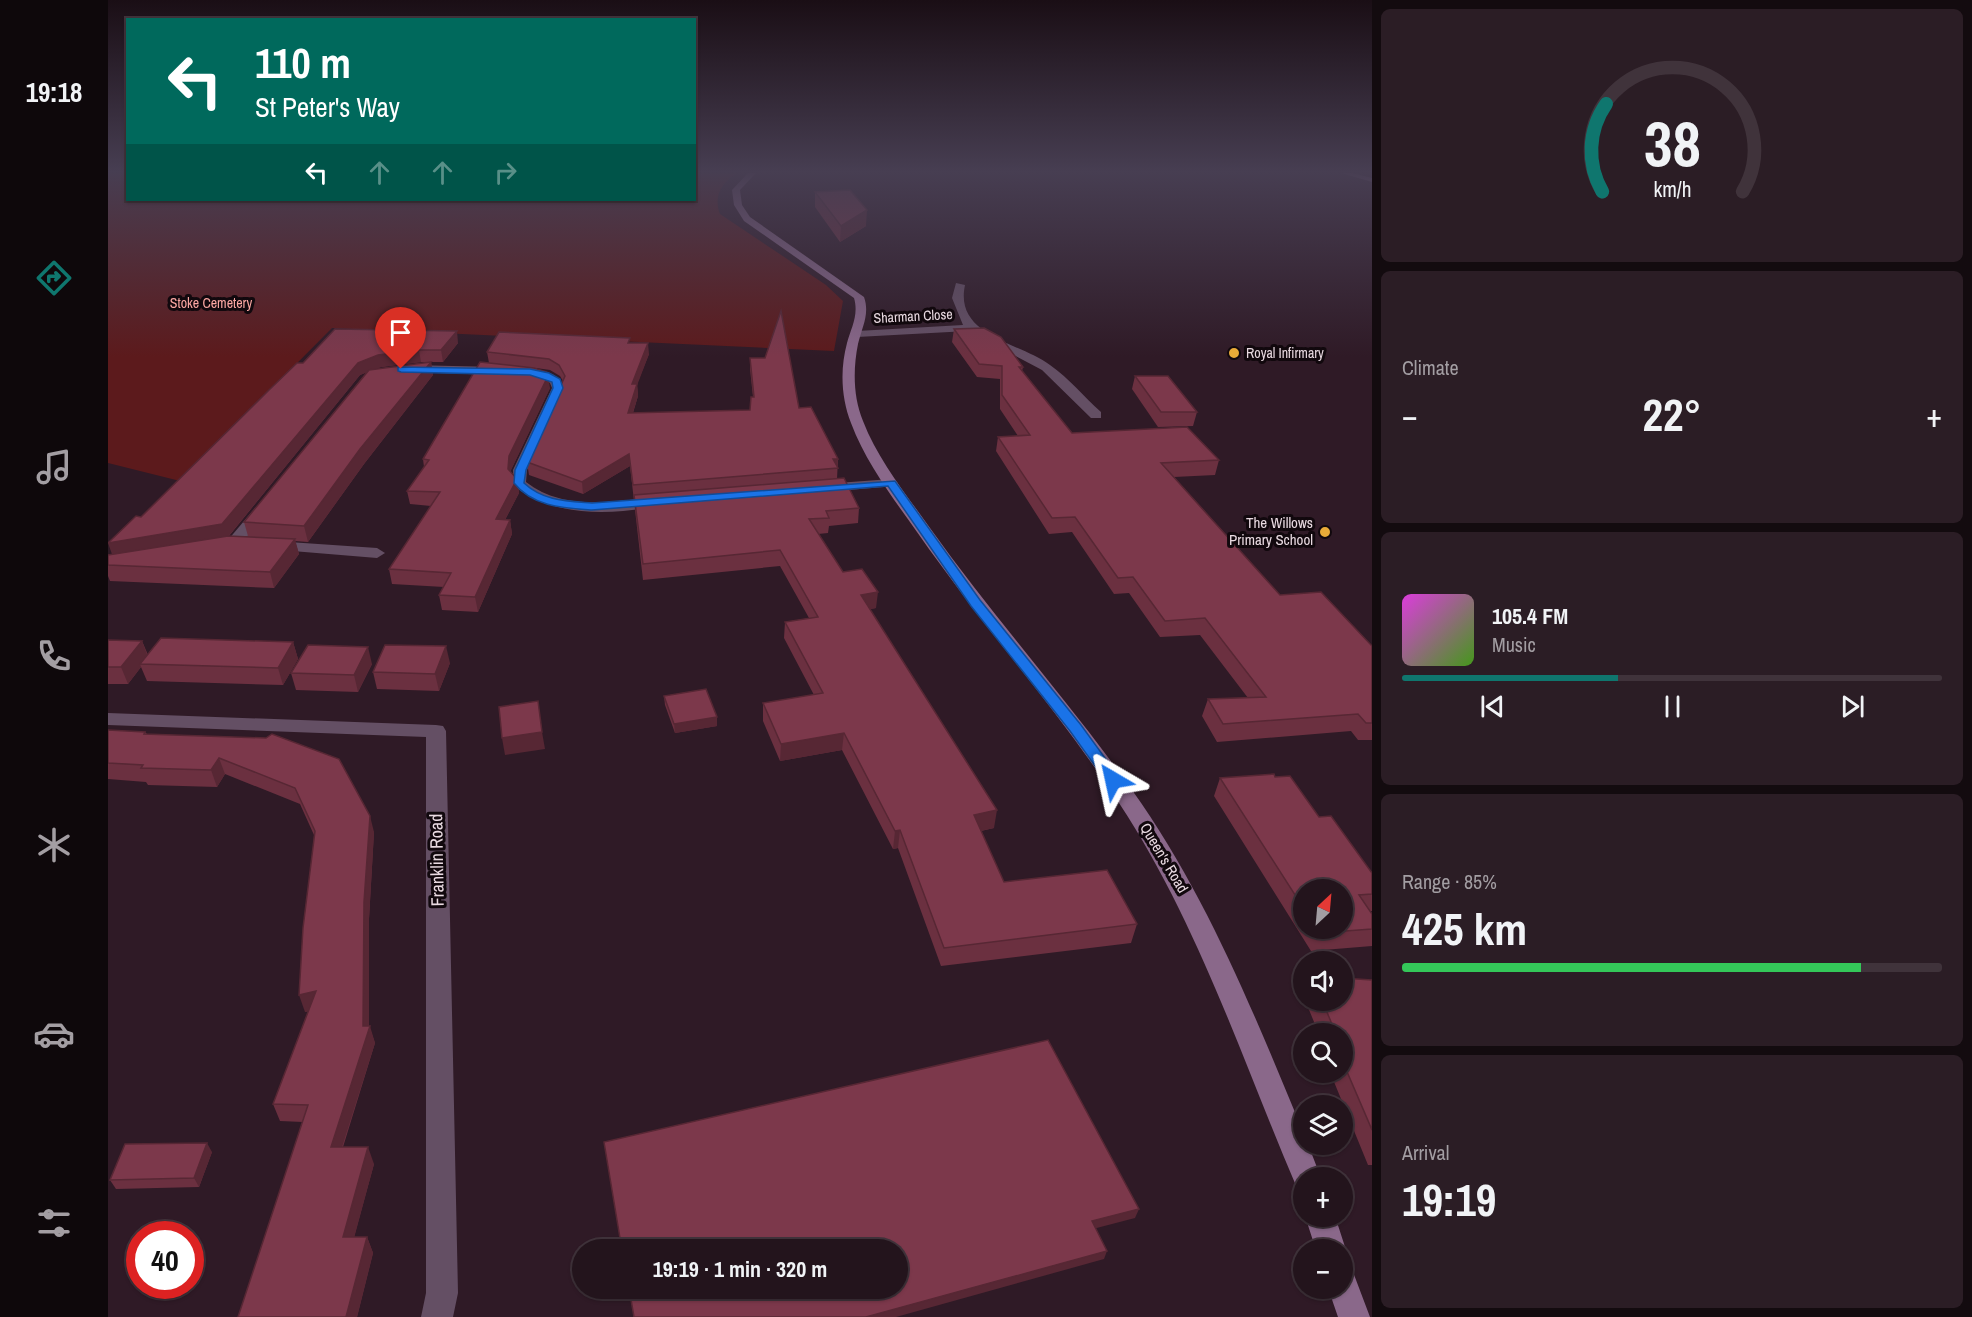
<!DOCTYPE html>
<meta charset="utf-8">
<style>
:root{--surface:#23141c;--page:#2b1d25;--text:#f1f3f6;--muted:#a39ea3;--line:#40333b;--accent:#0f766e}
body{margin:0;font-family:"Archivo Narrow",sans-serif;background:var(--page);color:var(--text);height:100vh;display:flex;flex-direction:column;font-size:22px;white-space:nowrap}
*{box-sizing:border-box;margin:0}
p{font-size:20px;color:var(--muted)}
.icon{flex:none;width:33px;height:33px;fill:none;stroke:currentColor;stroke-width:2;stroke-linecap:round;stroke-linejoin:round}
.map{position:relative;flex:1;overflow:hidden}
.details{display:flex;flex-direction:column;gap:9px;padding:9px;background:#130b0f;width:600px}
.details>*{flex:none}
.top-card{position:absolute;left:18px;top:18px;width:570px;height:183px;border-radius:0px;box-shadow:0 2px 4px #0004,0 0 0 2px var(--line);background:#00695c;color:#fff;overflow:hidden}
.needle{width:39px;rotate:26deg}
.fabs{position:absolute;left:1185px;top:879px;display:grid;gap:12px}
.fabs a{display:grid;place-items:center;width:60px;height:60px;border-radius:50%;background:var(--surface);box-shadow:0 2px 4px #0004,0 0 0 2px var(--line);font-size:30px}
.speed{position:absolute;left:18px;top:1221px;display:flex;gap:12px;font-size:30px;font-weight:700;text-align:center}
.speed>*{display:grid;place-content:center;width:78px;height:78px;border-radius:50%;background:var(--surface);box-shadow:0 2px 4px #0004,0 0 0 2px var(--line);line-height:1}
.speed .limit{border:9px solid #d22;background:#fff;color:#111}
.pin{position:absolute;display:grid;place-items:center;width:51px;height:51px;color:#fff;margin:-62px -26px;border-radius:50% 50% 50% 0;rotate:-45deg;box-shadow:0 0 6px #0007}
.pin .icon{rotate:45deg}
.me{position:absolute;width:66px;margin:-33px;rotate:324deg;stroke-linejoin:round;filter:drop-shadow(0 0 4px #0008)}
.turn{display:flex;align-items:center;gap:21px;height:126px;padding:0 30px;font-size:27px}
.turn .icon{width:78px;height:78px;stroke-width:2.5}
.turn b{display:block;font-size:42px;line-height:51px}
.lanes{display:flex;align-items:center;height:57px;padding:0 30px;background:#0003;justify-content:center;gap:30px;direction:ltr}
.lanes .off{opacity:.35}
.big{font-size:45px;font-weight:700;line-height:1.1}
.details .widget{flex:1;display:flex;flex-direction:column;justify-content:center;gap:9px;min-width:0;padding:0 21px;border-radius:9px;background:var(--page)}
.details .dial{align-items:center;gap:0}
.dial svg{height:156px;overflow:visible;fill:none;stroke:var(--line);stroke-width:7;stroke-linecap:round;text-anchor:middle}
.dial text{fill:var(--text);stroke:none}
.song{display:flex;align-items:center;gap:18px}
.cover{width:72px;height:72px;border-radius:9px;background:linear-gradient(135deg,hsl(300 70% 55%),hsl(100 70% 35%))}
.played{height:6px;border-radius:3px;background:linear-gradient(90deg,var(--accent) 40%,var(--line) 40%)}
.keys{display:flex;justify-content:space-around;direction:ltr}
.heat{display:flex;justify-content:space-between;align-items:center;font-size:33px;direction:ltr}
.charge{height:9px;border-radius:4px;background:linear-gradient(90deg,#34c759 85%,var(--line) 0)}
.trip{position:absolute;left:464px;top:1239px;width:336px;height:60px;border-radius:30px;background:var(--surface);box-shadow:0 2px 4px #0004,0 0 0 2px var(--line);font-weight:700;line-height:60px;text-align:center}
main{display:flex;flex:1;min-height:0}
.tab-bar{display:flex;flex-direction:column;width:108px;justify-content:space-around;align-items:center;background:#0e080b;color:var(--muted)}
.tab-bar .icon{width:42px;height:42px}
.tab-bar .selected{color:var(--accent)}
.tab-bar b{font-size:27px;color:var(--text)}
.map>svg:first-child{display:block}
.green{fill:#5c1a1c}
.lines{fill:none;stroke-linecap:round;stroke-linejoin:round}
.street{fill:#644f64;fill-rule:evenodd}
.secondary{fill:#8a688a;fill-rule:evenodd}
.wall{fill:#6b3040;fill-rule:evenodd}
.shaded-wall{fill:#572734}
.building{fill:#7c384b;stroke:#572734;stroke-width:1.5}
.route{fill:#1a73e8;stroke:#114b97;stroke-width:1.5}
.poi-dot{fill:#e9ab38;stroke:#11080d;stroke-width:2}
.labels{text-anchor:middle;stroke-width:6;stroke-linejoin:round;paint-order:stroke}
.far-park-label{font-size:14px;fill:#fca7a3;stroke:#11080d}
.far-street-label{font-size:14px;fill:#e9dae1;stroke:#11080d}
.far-poi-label{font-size:14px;fill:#e9dae1;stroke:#11080d;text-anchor:start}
.poi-label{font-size:15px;fill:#e9dae1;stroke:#11080d;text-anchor:end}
.street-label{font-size:15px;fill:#e9dae1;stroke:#11080d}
.near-street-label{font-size:18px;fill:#e9dae1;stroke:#11080d}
</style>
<main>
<nav class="tab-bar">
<b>19:18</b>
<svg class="icon selected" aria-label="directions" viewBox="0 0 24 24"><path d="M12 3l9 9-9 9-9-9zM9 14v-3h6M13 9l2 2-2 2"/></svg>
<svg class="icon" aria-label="music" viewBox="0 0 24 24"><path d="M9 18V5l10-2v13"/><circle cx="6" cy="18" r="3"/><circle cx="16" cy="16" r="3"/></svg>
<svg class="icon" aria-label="phone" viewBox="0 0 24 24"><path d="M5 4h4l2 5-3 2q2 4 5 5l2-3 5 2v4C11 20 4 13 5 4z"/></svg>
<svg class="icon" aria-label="climate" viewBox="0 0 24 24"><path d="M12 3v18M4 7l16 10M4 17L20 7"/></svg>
<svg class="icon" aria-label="car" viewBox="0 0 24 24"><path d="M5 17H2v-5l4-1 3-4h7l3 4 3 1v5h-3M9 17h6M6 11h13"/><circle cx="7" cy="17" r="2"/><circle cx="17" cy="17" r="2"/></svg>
<svg class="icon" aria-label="filters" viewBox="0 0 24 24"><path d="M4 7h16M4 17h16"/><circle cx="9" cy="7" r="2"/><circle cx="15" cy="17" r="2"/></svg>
</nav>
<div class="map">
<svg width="1264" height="1317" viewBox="0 0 1264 1317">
<rect width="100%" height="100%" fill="#2f1a26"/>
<!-- green -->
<path class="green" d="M0,173h19l1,27h566l1,-27h42c-15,9 -24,23 -17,41l106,71 17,16 -9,50 -502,-23 -152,153 -72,-18z"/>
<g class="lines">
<!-- street -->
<g class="street">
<path d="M848,283l9,2c-11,51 54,57 85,80 19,13 34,32 51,47v6h-10l-49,-48 -74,-39 -111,6 -6,-3 6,-3 106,-6 -11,-27z"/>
<path d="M301,365l89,2 6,4 -6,4 -93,-3 -2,-3z"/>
<path d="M418,368c16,3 33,3 38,20l-37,82 -1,12c39,30 87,19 133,15l5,1 2,3 -2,3c-49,12 -109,14 -150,-18l-1,-16 39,-82 -2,-5 -7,-5 -21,-3v-6z"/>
<path d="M783,479l7,4 -2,3 -72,6 -7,-4 7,-4z"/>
<path d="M152,507l7,4 -28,36 -26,2 -2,-3 2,-3 15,-3 27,-32z"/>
<path d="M166,541l103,7 8,5 -8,5 -109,-9 -2,-3z"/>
<path d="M0,713l328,12 7,1 3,5 12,562 -5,24h-32l5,-24v-556l-318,-12z"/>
</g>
<!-- secondary -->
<g class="secondary">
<path d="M640,173h8l-16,17 2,15 8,12 114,80c6,17 -2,30 -6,47 -5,25 -5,53 5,77 15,39 43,73 67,107 64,90 138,172 202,262 75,105 123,226 172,344v10h4l13,34h-17v13l-7,-3c-56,-131 -99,-265 -178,-385 -62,-94 -137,-178 -202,-271 -24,-34 -51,-69 -66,-109 -10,-25 -11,-54 -4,-80 4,-15 12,-28 7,-45l-110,-77 -10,-16 -2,-15z"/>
<path d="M1233,173h11l20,5v4z"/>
<path d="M1197,1216h30l11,34 -4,9v-9h-26z"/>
<path d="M1234,1268l11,4 17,45h-32l-10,-29h14z"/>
</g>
</g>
<!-- wall -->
<g class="wall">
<path d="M707,192l51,34 -26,16 -25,-35z"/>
<path d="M846,329l69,38 -1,4 50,62 147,27 -4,15 -41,2 106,118 92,51v94h-14l-7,-9 -134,11 -15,-26 6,-17 40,-1 -48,-63 -40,2 -31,-44 -15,1 -42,-62 -23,2 -53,-83 2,-14 20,-1 -18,-27v-30l-23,-2 -25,-35z"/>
<path d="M350,343l-15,19h-12l2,13 -69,89 -56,78 -13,-1 4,13 -25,34 -164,-7 -2,-5v-21h4l29,-38 162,-154zM313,362h8l-57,8 9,-3zM259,372l-123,150 4,14h-19l131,-161z"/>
<path d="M523,343l18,11 -12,30 1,12 -5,17 117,-3 3,-13 -3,-28v-11l49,50 39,51 -1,20 22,29 -1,15 -29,3 -1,7 -10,1 25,38 33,36 -6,1 124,219 -13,3 23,51 133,42 -6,19 -190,23 -43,-118 -5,1 -51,-99 -62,11 -17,-40v-18l51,-8 -30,-57 1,-16 24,-4 -29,-52 -137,14 -13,-114 -47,28 -54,-19 -2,-13 36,-81 -3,-5 -10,-6 -14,-2 14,20 -39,82v2l6,7 2,14 -14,27h5l2,14 -34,78 -36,-2 -3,-15 5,-8 -52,-3 -3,-15 42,-63 -21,-2 -3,-13 17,-24 -1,-8 66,-96 -2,-11z"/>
<path d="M1027,376l62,36 -4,14 -35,1 -26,-38z"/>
<path d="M0,640l34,1 6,14 145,-13 5,17 -15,26 -136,-4 -6,-14 -13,17h-20z"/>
<path d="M342,663l-11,28 -62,-2 -4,-17z"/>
<path d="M264,664l-14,28 -62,-2 -5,-17z"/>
<path d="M556,696l53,30 -42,7 -10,-28z"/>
<path d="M0,730l37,2 2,2 119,4 108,94 -5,87v107l6,17 -32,104 31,17 -20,73h13l6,16 -16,64h-119l65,-195 -23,-1 -7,-17 36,-93 -4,1 9,-177 -14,-31 -75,-30 -8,13 -69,-2 -2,-3 -38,-3z"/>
<path d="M1167,777l44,40 53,56v38h-2l2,3v32l-61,5 -97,-155 6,-18zM1196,890l38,38h-38z"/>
<path d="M1264,980v185h-4l-38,-93h12v-38h-23l-14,-34h37z"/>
<path d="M104,1152l-13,35 -83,2 -6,-9z"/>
</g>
<!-- shaded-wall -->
<g class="shaded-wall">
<path d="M759,210l-1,16 -26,16 1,-16z"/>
<path d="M349,331l1,12 -15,19 -2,-12z"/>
<path d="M540,343l1,11 -16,42 -1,-12z"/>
<path d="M311,350l2,12 -40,5 -21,8 -133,163 -114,19 -5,-14 250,-180 20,-8z"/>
<path d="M323,362l2,13 -69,89 -56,78 -4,-16 56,-77z"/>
<path d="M440,376l2,12 -39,82 -1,13 -2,-14 1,-13z"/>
<path d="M529,384l1,12 -9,29 -1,-12z"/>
<path d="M521,454l1,12 -47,28 -1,-12z"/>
<path d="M725,459h5l-1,9z"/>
<path d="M409,479l2,14 -21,40 -2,-14z"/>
<path d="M402,520l2,14 -34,78 -3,-15z"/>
<path d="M187,539l4,15 -25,34 -4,-16z"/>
<path d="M770,592l-2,16 -16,3 1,-16z"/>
<path d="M34,641l6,16 -8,7 1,3 -13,17 -7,-17z"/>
<path d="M185,642l5,17 -15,26 -5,-17z"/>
<path d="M338,646l4,17 -11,28 -4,-17z"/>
<path d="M260,647l4,17 -14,28 -4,-17z"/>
<path d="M609,717v9l-42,7 -1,-9z"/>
<path d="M434,732l3,17 -40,6 -3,-17z"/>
<path d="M736,733l-2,17 -62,11 1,-17z"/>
<path d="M111,758l6,16 -8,13 -6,-17z"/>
<path d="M889,810l-3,18 -23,5 3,-18z"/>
<path d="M262,816l4,16 -5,87v112l1,-5 5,17 -38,120 -6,-16 32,-121 1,-124z"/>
<path d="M792,830l-2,18 -5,1 2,-18z"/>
<path d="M208,991l6,17 -17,4 -6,-17z"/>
<path d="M99,1143l5,9 -13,35 -5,-9z"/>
<path d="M260,1147l6,17 -24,89 -7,-16z"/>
<path d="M1031,1209l-4,9 -46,12 3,-9z"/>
<path d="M259,1237l6,16 -16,64h-11z"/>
<path d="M999,1251l-3,8 -208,58h-30z"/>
</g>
<!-- building -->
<g class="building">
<path d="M742,190l17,20 -26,16 -26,-34z"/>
<path d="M673,311l18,97 12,-1 27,52h-5l5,9 -205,17 -4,-31 -47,28 -55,-20 38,-86 -6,-11 -10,-6 -62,-7 12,-20 131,6 -2,5h20l-16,41h5l-9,29 122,-3 1,-13h3l-4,-39h15z"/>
<path d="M876,328l17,9 22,30h-4l53,66 115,-6 32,33 -58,3 119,132 41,-3 51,54v77h-6l-8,-9 -135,10 -15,-25 58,-2 -61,-79 -40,3 -32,-44 -15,1 -43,-61 -23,1 -54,-81 32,-2 -28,-40v-29l-23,-2 -25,-35z"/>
<path d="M227,329l122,2 -16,19h-22l-41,5 -20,8 -136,161 -114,19 28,-27 5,1 128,-127 28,-27h6z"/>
<path d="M323,362l-71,87 -56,77 -60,-4 125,-152z"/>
<path d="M372,362l54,6 13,4 1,4 -39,80 -1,13 9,10 -21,40 14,1 -35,77 -36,-2 12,-22 -62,-4 51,-77 -33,-1 22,-31 -6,-1z"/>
<path d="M1027,376h33l29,36h-36z"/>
<path d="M736,478l15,30 -33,3 3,7 -20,1 34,53 19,-3 16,23 -17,3 136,215 -23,5 30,67 103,-12 30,54 -193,24 -44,-118 -5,1 -51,-98 -63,11 -18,-41 60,-10 -38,-71 33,-5 -38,-67 -137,14 -9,-69z"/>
<path d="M120,536l67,3 -25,33 -162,-7v-10z"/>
<path d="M53,638l132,4 -15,26 -138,-4z"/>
<path d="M0,640l34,1 -21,26h-13z"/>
<path d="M200,645l60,2 -14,28 -63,-2z"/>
<path d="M277,645l61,1 -11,28 -62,-2z"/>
<path d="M598,689l11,28 -43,7 -10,-28z"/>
<path d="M430,701l4,31 -40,6 -3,-31z"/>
<path d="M0,730l37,2 -1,2 122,4 6,-4 67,25 31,57 -6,86 -1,124h7l-39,121h37l-25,90h24l-21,80h-108l70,-212 -35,-1 43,-113 -17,4 4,-67 12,-97 -20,-43 -76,-30 -8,12 -70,-2 2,-3 -35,-2z"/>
<path d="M1166,774l1,3 15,-1 29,41 12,-1 41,57v21l-13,1 13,19v15l-53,4 -3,-5h26v-38h-38v19l-84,-131z"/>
<path d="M1234,978l30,2v150l-30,-70v-26h-6l-14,-34h20z"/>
<path d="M940,1040l91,169 -47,12 15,30 -241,66h-232l-5,-29h268v-38h-275l-18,-108z"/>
<path d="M99,1143l-13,35 -84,2 15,-36z"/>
</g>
<!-- sky -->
<linearGradient id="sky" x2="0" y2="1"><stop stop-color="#1a0e15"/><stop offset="0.48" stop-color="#473e52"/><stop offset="1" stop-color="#473e52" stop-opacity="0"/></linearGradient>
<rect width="1264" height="357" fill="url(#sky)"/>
<!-- route -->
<path class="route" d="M290,367l132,2 19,4 11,6 3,9 -37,82 -2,13c19,18 43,18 68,20l303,-22 85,119 101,125 40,55 -2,4h-11l-38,-53 -99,-125 -83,-120 -296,24c-28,-2 -59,-3 -78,-27l1,-13 38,-82 -1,-6 -22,-7 -129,-3 -3,-1z"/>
<!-- markers -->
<g class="poi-dot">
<circle cx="1126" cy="353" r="6"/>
<circle cx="1217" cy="532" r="6"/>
</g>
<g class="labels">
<!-- far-park labels -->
<g class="far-park-label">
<text x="103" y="308">Stoke Cemetery</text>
</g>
<!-- far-street labels -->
<g class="far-street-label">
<text transform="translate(805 316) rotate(-3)" y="5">Sharman Close</text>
</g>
<!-- far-poi labels -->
<g class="far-poi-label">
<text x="1138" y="358">Royal Infirmary</text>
</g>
<!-- poi labels -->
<g class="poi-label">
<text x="1205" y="528">The Willows<tspan x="1205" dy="17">Primary School</tspan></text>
</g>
<!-- street labels -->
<g class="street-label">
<text transform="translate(1056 858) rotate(59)" y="5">Queen's Road</text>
</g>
<!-- near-street labels -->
<g class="near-street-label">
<text transform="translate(329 860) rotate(-91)" y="6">Franklin Road</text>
</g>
</g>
</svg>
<div class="fabs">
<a><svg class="needle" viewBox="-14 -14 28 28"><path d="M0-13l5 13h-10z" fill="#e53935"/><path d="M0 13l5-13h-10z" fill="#a39ea3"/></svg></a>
<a><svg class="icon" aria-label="sound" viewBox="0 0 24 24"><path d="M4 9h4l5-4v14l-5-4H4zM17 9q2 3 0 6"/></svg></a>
<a><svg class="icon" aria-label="search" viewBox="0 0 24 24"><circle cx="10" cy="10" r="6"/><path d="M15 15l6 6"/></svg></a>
<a><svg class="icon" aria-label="layers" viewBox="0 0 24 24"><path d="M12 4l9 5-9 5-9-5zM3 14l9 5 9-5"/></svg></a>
<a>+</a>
<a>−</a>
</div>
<div class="speed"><div class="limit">40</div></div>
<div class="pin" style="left:293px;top:369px;background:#d93025"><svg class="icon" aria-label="arrive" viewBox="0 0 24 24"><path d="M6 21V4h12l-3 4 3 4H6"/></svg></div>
<svg class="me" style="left:1005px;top:780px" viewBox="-20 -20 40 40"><path d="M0-17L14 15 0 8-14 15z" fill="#1a73e8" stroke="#fff" stroke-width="4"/></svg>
<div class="trip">19:19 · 1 min · 320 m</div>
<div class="top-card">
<div class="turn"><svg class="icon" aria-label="left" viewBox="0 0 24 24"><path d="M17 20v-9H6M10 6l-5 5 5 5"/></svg><div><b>110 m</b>St Peter's Way</div></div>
<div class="lanes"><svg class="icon" aria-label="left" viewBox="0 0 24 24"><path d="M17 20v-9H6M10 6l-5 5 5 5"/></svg><svg class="icon off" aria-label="ahead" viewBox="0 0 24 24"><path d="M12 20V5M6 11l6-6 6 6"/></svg><svg class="icon off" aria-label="ahead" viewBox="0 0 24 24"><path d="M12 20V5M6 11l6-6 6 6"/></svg><svg class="icon off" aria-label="right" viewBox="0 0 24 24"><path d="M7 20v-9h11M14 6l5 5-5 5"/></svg></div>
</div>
</div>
<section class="details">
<div class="widget dial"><svg viewBox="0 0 100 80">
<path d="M14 69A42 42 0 1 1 86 69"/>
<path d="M14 69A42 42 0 0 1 16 24" stroke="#0f766e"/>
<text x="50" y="56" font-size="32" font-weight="700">38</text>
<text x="50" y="72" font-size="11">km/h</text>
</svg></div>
<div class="widget"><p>Climate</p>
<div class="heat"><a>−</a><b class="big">22°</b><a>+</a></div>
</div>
<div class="widget">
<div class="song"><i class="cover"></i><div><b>105.4 FM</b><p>Music</p></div></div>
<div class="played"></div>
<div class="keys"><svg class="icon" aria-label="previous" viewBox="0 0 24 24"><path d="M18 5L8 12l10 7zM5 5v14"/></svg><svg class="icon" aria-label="pause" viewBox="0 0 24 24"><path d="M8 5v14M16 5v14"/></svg><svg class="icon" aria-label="next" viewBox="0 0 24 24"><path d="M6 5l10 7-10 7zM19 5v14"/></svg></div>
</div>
<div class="widget"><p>Range · 85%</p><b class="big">425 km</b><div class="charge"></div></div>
<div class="widget"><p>Arrival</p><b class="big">19:19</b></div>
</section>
</main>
